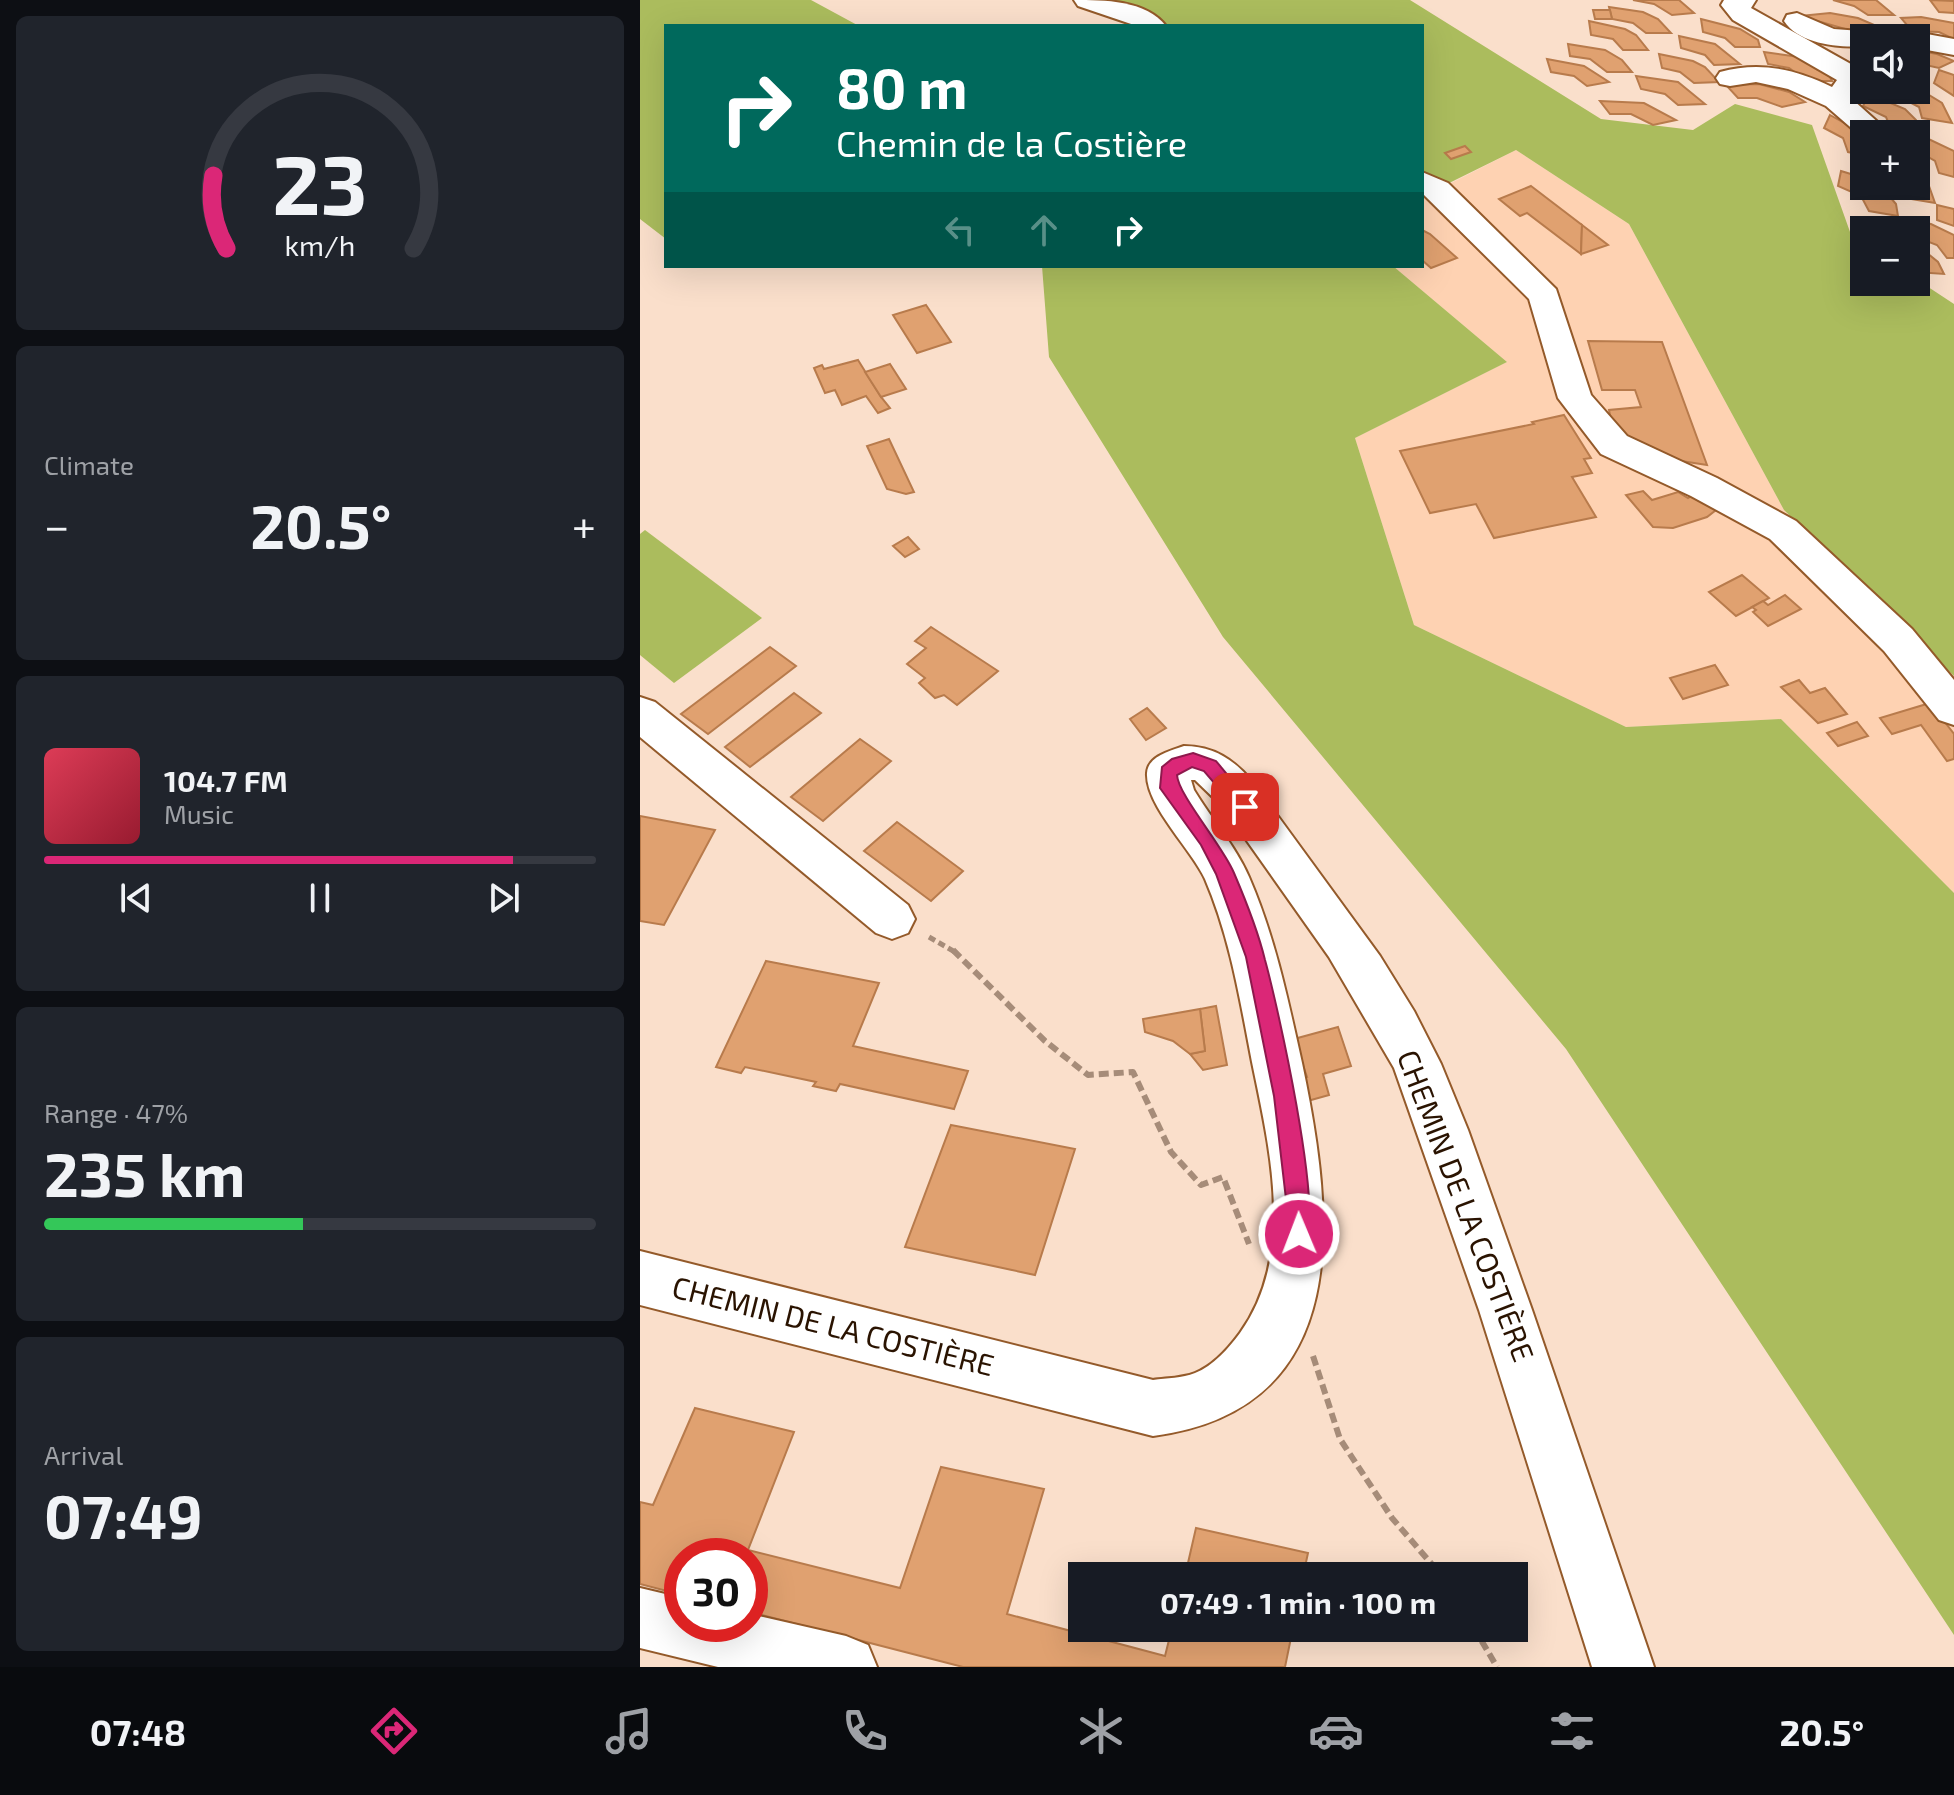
<!DOCTYPE html>
<meta charset="utf-8">
<style>
:root{--surface:#171b24;--page:#20242c;--text:#f1f3f6;--muted:#9ea1a6;--line:#363941;--accent:#db2777}
body{margin:0;font-family:"Exo 2",sans-serif;background:var(--page);color:var(--text);height:100vh;display:flex;flex-direction:column;font-size:30px;white-space:nowrap}
*{box-sizing:border-box;margin:0}
p{font-size:26px;color:var(--muted)}
.icon{flex:none;width:44px;height:44px;fill:none;stroke:currentColor;stroke-width:2;stroke-linecap:round;stroke-linejoin:round}
.map{position:relative;flex:1;overflow:hidden}
.sheet{display:flex;flex-direction:column;gap:16px;padding:16px;background:#0d0f14;width:640px}
.sheet>*{flex:none}
.hud{position:absolute;left:24px;top:24px;width:760px;height:244px;border-radius:0px;box-shadow:0 8px 32px #0002;background:#00695c;color:#fff;overflow:hidden}
.tools{position:absolute;left:1210px;top:24px;display:grid;gap:16px}
.tools a{display:grid;place-items:center;width:80px;height:80px;border-radius:0px;background:var(--surface);box-shadow:0 8px 32px #0002;font-size:40px}
.speed{position:absolute;left:24px;top:1538px;display:flex;gap:16px;font-size:40px;font-weight:700;text-align:center}
.speed>*{display:grid;place-content:center;width:104px;height:104px;border-radius:50%;background:var(--surface);box-shadow:0 8px 32px #0002;line-height:1}
.speed .limit{border:12px solid #d22;background:#fff;color:#111}
.pin{position:absolute;display:grid;place-items:center;width:68px;height:68px;color:#fff;margin:-34px;border-radius:16px;box-shadow:0 4px 12px #0006}
.me{position:absolute;width:88px;margin:-44px;rotate:359deg;stroke-linejoin:round;filter:drop-shadow(0 0 6px #0008)}
.turn{display:flex;align-items:center;gap:28px;height:168px;padding:0 40px;font-size:36px}
.turn .icon{width:104px;height:104px;stroke-width:2.5}
.turn b{display:block;font-size:56px;line-height:68px}
.lanes{display:flex;align-items:center;height:76px;padding:0 40px;background:#0003;justify-content:center;gap:40px;direction:ltr}
.lanes .off{opacity:.35}
.big{font-size:60px;font-weight:700;line-height:1.1}
.sheet .card{flex:1;display:flex;flex-direction:column;justify-content:center;gap:12px;min-width:0;padding:0 28px;border-radius:12px;background:var(--page)}
.sheet .dial{align-items:center;gap:0}
.dial svg{height:208px;overflow:visible;fill:none;stroke:var(--line);stroke-width:7;stroke-linecap:round;text-anchor:middle}
.dial text{fill:var(--text);stroke:none}
.song{display:flex;align-items:center;gap:24px}
.cover{width:96px;height:96px;border-radius:12px;background:linear-gradient(135deg,hsl(350 70% 55%),hsl(350 70% 35%))}
.played{height:8px;border-radius:4px;background:linear-gradient(90deg,var(--accent) 85%,var(--line) 85%)}
.keys{display:flex;justify-content:space-around;direction:ltr}
.heat{display:flex;justify-content:space-between;align-items:center;font-size:44px;direction:ltr}
.charge{height:12px;border-radius:6px;background:linear-gradient(90deg,#34c759 47%,var(--line) 0)}
.trip{position:absolute;left:428px;top:1562px;width:460px;height:80px;border-radius:0px;background:var(--surface);box-shadow:0 8px 32px #0002;font-weight:700;line-height:80px;text-align:center}
.menu{display:flex;height:128px;justify-content:space-around;align-items:center;background:#090b0e;color:var(--muted)}
.menu .icon{width:56px;height:56px}
.menu .current{color:var(--accent)}
.menu b{font-size:36px;color:var(--text)}
main{display:flex;flex:1;min-height:0}
.map>svg:first-child{display:block}
.built{fill:#fed2b2}
.green{fill:#abbc5d}
.building{fill:#e0a170;stroke:#b87b4c;stroke-width:2}
.lines{fill:none;stroke-linecap:round;stroke-linejoin:round}
.minor-casing{stroke:#945a2a;stroke-width:4}
.path-far1{stroke:#a68c79;stroke-width:5;stroke-dasharray:7 4;stroke-linecap:butt}
.path{stroke:#a68c79;stroke-width:6;stroke-dasharray:10 5;stroke-linecap:butt}
.minor{fill:#fff;fill-rule:evenodd}
.route{fill:#db2777;stroke:#8e194d;stroke-width:2}
.labels{text-anchor:middle;stroke-width:7;stroke-linejoin:round;paint-order:stroke}
.street-label{font-size:30px;fill:#2a1301;stroke:#fff}
</style>
<main>
<section class="sheet">
<div class="card dial"><svg viewBox="0 0 100 80">
<path d="M14 69A42 42 0 1 1 86 69"/>
<path d="M14 69A42 42 0 0 1 9 41" stroke="#db2777"/>
<text x="50" y="56" font-size="32" font-weight="700">23</text>
<text x="50" y="72" font-size="11">km/h</text>
</svg></div>
<div class="card"><p>Climate</p>
<div class="heat"><a>−</a><b class="big">20.5°</b><a>+</a></div>
</div>
<div class="card">
<div class="song"><i class="cover"></i><div><b>104.7 FM</b><p>Music</p></div></div>
<div class="played"></div>
<div class="keys"><svg class="icon" aria-label="previous" viewBox="0 0 24 24"><path d="M18 5L8 12l10 7zM5 5v14"/></svg><svg class="icon" aria-label="pause" viewBox="0 0 24 24"><path d="M8 5v14M16 5v14"/></svg><svg class="icon" aria-label="next" viewBox="0 0 24 24"><path d="M6 5l10 7-10 7zM19 5v14"/></svg></div>
</div>
<div class="card"><p>Range · 47%</p><b class="big">235 km</b><div class="charge"></div></div>
<div class="card"><p>Arrival</p><b class="big">07:49</b></div>
</section>
<div class="map">
<svg width="1314" height="1667" viewBox="0 0 1314 1667">
<rect width="100%" height="100%" fill="#fadfcb"/>
<!-- built -->
<path class="built" d="M876,150l113,74 155,286 170,166v217l-173,-174 -155,8 -212,-102 -59,-187 152,-76 -114,-96h29v-68z"/>
<!-- green -->
<g class="green">
<path d="M0,0h171l48,26h-193v213l-26,-20z"/>
<path d="M447,0h323l191,119 92,11 42,-26 77,21 43,121 9,5v31l52,-3 38,25v372l-170,-166 -155,-286 -113,-74 -79,39 -15,-8v-155h-270l-8,-8z"/>
<path d="M402,266h351l114,96 -152,76 59,187 212,102 155,-8 173,174v742l-388,-586 -343,-412 -174,-280z"/>
<path d="M5,530l117,88 -88,65 -34,-28v-121z"/>
</g>
<!-- building -->
<g class="building">
<path d="M993,0h46l15,13 -22,2 -18,-11z"/>
<path d="M1193,0h43l18,15h-26l-14,-9z"/>
<path d="M1290,0l24,1v12l-15,-1z"/>
<path d="M969,7l34,5 15,7 13,14h-25l-13,-10 -21,-4z"/>
<path d="M953,10h17l2,9h-17z"/>
<path d="M1190,13l28,5 21,9 -20,6 -59,-17z"/>
<path d="M1281,17l33,6v16l-15,-7 -27,-1 -11,-13z"/>
<path d="M1061,19l39,10 18,11 2,7h-25l-10,-9 -22,-6z"/>
<path d="M949,21l36,8 11,6 12,15h-25l-10,-11 -22,-4z"/>
<path d="M1039,36l36,8 25,20 -26,1 -9,-10 -24,-7z"/>
<path d="M928,44l37,6 17,10 10,12h-25l-17,-13 -20,-3z"/>
<path d="M1276,50l21,4 17,7 -15,7 -23,-5z"/>
<path d="M1124,52l35,5 29,16 4,8h-25l-18,-13 -21,-4z"/>
<path d="M1019,54l34,7 12,6 14,15 -25,1 -14,-11 -18,-4z"/>
<path d="M907,59l37,7 25,16 -22,4 -13,-10 -23,-4z"/>
<path d="M1299,70l15,5v21l-20,-13z"/>
<path d="M996,76l42,6 27,22 -27,1 -13,-11 -24,-5z"/>
<path d="M1119,84l30,8 16,10 -23,5 -25,-9h-19l-12,-13z"/>
<path d="M1276,87l26,16 10,20 -30,-5 -3,-11 -23,-12 2,-5h18z"/>
<path d="M1229,94l36,15 11,11 4,15 -29,-6 -5,-12 -23,-11z"/>
<path d="M960,101l44,2 32,17 -23,5 -22,-11h-21z"/>
<path d="M1190,115l34,19v21l-16,-3 -5,-14 -19,-10z"/>
<path d="M1280,135l34,16v26l-15,-4 -4,-12 -19,-11z"/>
<path d="M825,146l6,6 -20,7 -6,-6z"/>
<path d="M1201,171l23,7v8h14l6,4 12,14 2,12 -29,-5 -8,-15 -23,-10z"/>
<path d="M1276,175l13,11 6,17 -29,-5 -6,-12h16z"/>
<path d="M891,186l51,39 -1,29 -54,-41 -7,3 -21,-17z"/>
<path d="M1297,205l17,4v17l-17,-6z"/>
<path d="M1262,220l29,4 23,11v23h-7l-10,-13 -21,-8v-7h-11z"/>
<path d="M942,225l26,20 -27,9z"/>
<path d="M782,230l8,4 27,24 -26,10 -9,-8z"/>
<path d="M1276,244l22,18 6,12 -28,-2z"/>
<path d="M286,305l25,37 -34,11 -24,-38z"/>
<path d="M948,341l74,1 45,123 -45,-7 -36,-21 -15,-17 -2,-10 32,-3 -6,-17h-33z"/>
<path d="M218,360l23,37 9,11 -12,5 -12,-17 -24,9 -7,-15 -10,3 -11,-25 8,-3 2,4z"/>
<path d="M250,364l16,25 -25,8 -16,-25z"/>
<path d="M924,415l27,43 -7,1 8,14 -20,4 24,40 -102,21 -18,-34 -46,9 -30,-62 134,-27 -2,-2z"/>
<path d="M249,439l25,53 -8,2 -19,-5 -20,-43z"/>
<path d="M1003,491l9,9 26,-8 10,6 5,-3 23,15 -9,7 -34,11 -20,-1 -27,-32z"/>
<path d="M268,537l11,12 -14,8 -12,-11z"/>
<path d="M1102,575l27,23 -33,18 -27,-24z"/>
<path d="M1145,595l16,14 -33,17 -15,-14 3,-2 -4,-3 11,-6 5,4z"/>
<path d="M291,627l67,44 -41,34 -13,-10 -9,3 -16,-15 6,-5 -18,-14 19,-16 -11,-7z"/>
<path d="M130,647l26,19 -88,68 -27,-20z"/>
<path d="M1075,665l13,20 -45,14 -13,-21z"/>
<path d="M1159,680l11,13 15,-5 22,26 -29,9 -37,-36z"/>
<path d="M154,693l27,20 -71,54 -25,-20z"/>
<path d="M1290,703l24,31v25l-7,2 -26,-36 -29,9 -12,-16z"/>
<path d="M507,708l19,20 -20,12 -16,-21z"/>
<path d="M1217,722l11,14 -30,10 -11,-13z"/>
<path d="M220,739l31,22 -68,60 -32,-24z"/>
<path d="M0,816l75,14 -51,95 -24,-4z"/>
<path d="M257,822l66,49 -32,30 -67,-50z"/>
<path d="M126,961l113,22 -26,63 115,25 -14,38 -114,-25 -4,7 -23,-5 3,-4 -71,-15 -4,6 -25,-6z"/>
<path d="M576,1006l11,59 -24,5 -13,-16 15,-3 -5,-42z"/>
<path d="M560,1009l5,42 -15,3 -17,-13 -28,-9 -2,-13z"/>
<path d="M698,1027l13,39 -28,8 6,21 -25,7 -5,-24 8,-1 -13,-38z"/>
<path d="M311,1125l124,24 -40,126 -130,-28z"/>
<path d="M55,1408l99,24 -46,118 152,38 41,-121 103,22 -37,125 158,42 7,-28h121l-8,39h-322l-213,-55v-56h-68v39l-42,-11v-82l13,3z"/>
<path d="M556,1528l112,25 -5,23h-118z"/>
</g>
<g class="lines">
<!-- minor casing -->
<g class="minor-casing">
<g id="minor">
<path d="M434,0c30,0 72,0 92,26h-29l-59,-20z"/>
<path d="M1084,0h32l-5,8 107,60 6,16 -12,15 39,35h-27v5l-38,-33 -38,-17 -32,-7 -26,4 -10,-2 -4,-6 4,-6c40,-11 75,-3 112,15l5,-7 -104,-60 -12,-15z"/>
<path d="M1157,13l37,16 40,3 4,6h-14v8c-26,2 -65,-2 -80,-25l3,-6z"/>
<path d="M1276,32l38,7v16l-38,-7v-10h-12z"/>
<path d="M782,172l26,11 108,106 35,106 36,41 90,42 79,43 116,108 42,51v45l-15,-5 -55,-69 -114,-112 -79,-43 -90,-42 -43,-56 -29,-99 -107,-106z"/>
<path d="M0,697l15,5 253,203 7,14 -7,14 -16,6 -16,-6 -236,-196z"/>
<path d="M544,746c30,0 50,14 69,36l127,174 34,55 27,53 27,66 64,180 122,357h-62l-113,-357 -85,-242 -65,-111 -106,-150 -28,-27h-4l3,10c18,30 41,55 55,87 26,60 39,123 53,186 32,152 55,346 -149,373l-513,-131v-54l513,129c14,-2 29,-2 42,-7 18,-7 34,-25 45,-40 56,-78 30,-183 12,-271 -12,-62 -22,-125 -47,-183 -13,-29 -60,-74 -58,-106 1,-17 23,-22 37,-27z"/>
<path d="M0,1588l42,10v26h68v-10l96,22 22,9 9,22h-159l-78,-19z"/>
</g>
</g>
<!-- path-far1 -->
<path class="path-far1" d="M289,937l26,15"/>
<!-- path -->
<g class="path">
<path d="M313,950l92,91 43,34 45,-3 38,80 30,33 22,-8 26,67"/>
<path d="M673,1356l27,83 52,79 50,58"/>
<path d="M834,1628l23,39"/>
</g>
<!-- minor -->
<use href="#minor" class="minor"/>
</g>
<!-- route -->
<path class="route" d="M553,753l23,8 38,46 -9,7 -6,-2 -35,-41 -12,-4 -15,8c1,20 46,71 57,98 12,28 24,58 31,87 13,47 57,245 41,282l-7,3 -8,-3 -17,-146 -28,-139 -30,-83 -15,-29 -41,-57 2,-21 10,-8z"/>
<g class="labels">
<!-- street labels -->
<g class="street-label">
<text transform="translate(825 1206) rotate(69)" y="10">CHEMIN DE LA COSTIÈRE</text>
<text transform="translate(193 1327) rotate(14)" y="10">CHEMIN DE LA COSTIÈRE</text>
</g>
</g>
</svg>
<div class="tools">
<a><svg class="icon" aria-label="sound" viewBox="0 0 24 24"><path d="M4 9h4l5-4v14l-5-4H4zM17 9q2 3 0 6"/></svg></a>
<a>+</a>
<a>−</a>
</div>
<div class="speed"><div class="limit">30</div></div>
<div class="pin" style="left:605px;top:807px;background:#d93025"><svg class="icon" aria-label="arrive" viewBox="0 0 24 24"><path d="M6 21V4h12l-3 4 3 4H6"/></svg></div>
<svg class="me" style="left:659px;top:1234px" viewBox="-20 -20 40 40"><circle r="17" fill="#db2777" stroke="#fff" stroke-width="3"/><path d="M0-11L8 9 0 5-8 9z" fill="#fff"/></svg>
<div class="trip">07:49 · 1 min · 100 m</div>
<div class="hud">
<div class="turn"><svg class="icon" aria-label="right" viewBox="0 0 24 24"><path d="M7 20v-9h11M14 6l5 5-5 5"/></svg><div><b>80 m</b>Chemin de la Costière</div></div>
<div class="lanes"><svg class="icon off" aria-label="left" viewBox="0 0 24 24"><path d="M17 20v-9H6M10 6l-5 5 5 5"/></svg><svg class="icon off" aria-label="ahead" viewBox="0 0 24 24"><path d="M12 20V5M6 11l6-6 6 6"/></svg><svg class="icon" aria-label="right" viewBox="0 0 24 24"><path d="M7 20v-9h11M14 6l5 5-5 5"/></svg></div>
</div>
</div>
</main>
<nav class="menu">
<b>07:48</b>
<svg class="icon current" aria-label="directions" viewBox="0 0 24 24"><path d="M12 3l9 9-9 9-9-9zM9 14v-3h6M13 9l2 2-2 2"/></svg>
<svg class="icon" aria-label="music" viewBox="0 0 24 24"><path d="M9 18V5l10-2v13"/><circle cx="6" cy="18" r="3"/><circle cx="16" cy="16" r="3"/></svg>
<svg class="icon" aria-label="phone" viewBox="0 0 24 24"><path d="M5 4h4l2 5-3 2q2 4 5 5l2-3 5 2v4C11 20 4 13 5 4z"/></svg>
<svg class="icon" aria-label="climate" viewBox="0 0 24 24"><path d="M12 3v18M4 7l16 10M4 17L20 7"/></svg>
<svg class="icon" aria-label="car" viewBox="0 0 24 24"><path d="M5 17H2v-5l4-1 3-4h7l3 4 3 1v5h-3M9 17h6M6 11h13"/><circle cx="7" cy="17" r="2"/><circle cx="17" cy="17" r="2"/></svg>
<svg class="icon" aria-label="filters" viewBox="0 0 24 24"><path d="M4 7h16M4 17h16"/><circle cx="9" cy="7" r="2"/><circle cx="15" cy="17" r="2"/></svg>
<b>20.5°</b>
</nav>
